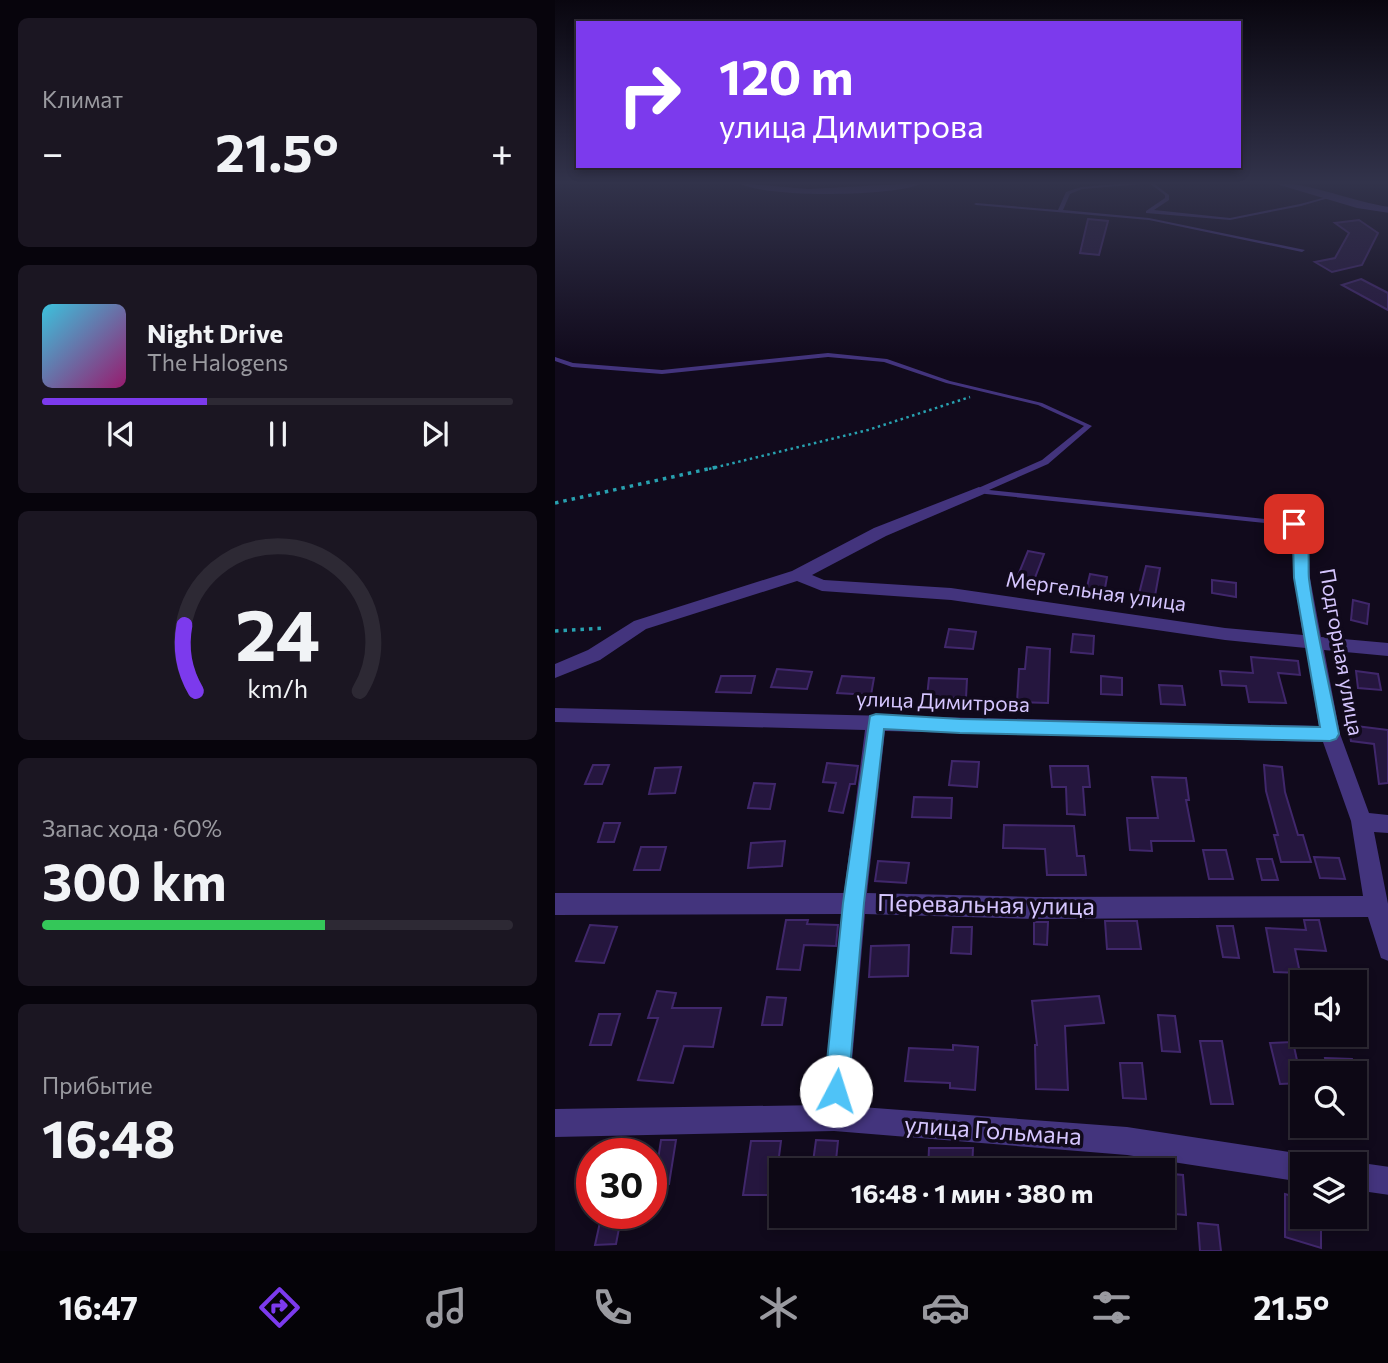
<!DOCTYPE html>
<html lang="ru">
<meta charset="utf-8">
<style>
:root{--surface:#0d0815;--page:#1b1622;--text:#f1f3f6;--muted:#9a9aa0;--line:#2d2934;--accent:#7c3aed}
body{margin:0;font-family:Commissioner,sans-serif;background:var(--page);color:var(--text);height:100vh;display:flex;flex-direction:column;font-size:26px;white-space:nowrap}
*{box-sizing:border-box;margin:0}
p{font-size:23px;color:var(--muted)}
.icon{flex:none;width:38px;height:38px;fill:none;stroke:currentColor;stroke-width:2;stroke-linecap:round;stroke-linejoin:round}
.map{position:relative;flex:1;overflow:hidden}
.side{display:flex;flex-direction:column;gap:18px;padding:18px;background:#07040c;width:555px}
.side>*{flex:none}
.hud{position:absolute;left:21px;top:21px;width:665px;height:147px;border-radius:0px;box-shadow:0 4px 10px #0003,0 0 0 2px var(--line);background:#7c3aed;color:#fff;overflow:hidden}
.fabs{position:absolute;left:735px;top:970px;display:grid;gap:14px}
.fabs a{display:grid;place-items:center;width:77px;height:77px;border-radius:0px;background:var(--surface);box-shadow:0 4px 10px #0003,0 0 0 2px var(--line);font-size:35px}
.speed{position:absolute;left:21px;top:1138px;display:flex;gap:14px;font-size:35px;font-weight:700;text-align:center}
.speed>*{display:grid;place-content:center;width:91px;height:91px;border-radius:50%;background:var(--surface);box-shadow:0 4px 10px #0003,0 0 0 2px var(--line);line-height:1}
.speed .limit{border:10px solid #d22;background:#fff;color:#111}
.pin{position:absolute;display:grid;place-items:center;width:60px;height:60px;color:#fff;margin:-30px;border-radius:14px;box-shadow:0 4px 10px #0006}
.me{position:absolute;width:77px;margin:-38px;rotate:5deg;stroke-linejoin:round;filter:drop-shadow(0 0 5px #0008)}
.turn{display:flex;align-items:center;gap:24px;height:147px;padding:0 28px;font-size:32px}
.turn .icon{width:91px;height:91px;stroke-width:2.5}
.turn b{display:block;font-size:49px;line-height:60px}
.big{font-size:52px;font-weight:700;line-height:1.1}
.side .widget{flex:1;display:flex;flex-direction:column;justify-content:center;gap:10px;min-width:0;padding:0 24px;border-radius:10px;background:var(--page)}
.side .dial{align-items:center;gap:0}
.dial svg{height:182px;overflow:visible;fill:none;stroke:var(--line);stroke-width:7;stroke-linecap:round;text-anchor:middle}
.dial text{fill:var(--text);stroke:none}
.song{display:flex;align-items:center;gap:21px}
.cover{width:84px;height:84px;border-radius:10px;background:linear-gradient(135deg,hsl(190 70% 55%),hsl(320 70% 35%))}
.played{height:7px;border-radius:4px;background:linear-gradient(90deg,var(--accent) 35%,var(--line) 35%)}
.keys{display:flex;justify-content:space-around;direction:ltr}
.heat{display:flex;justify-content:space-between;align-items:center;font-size:38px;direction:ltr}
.charge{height:10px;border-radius:5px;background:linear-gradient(90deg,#34c759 60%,var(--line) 0)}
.trip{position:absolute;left:214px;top:1158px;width:406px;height:70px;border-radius:0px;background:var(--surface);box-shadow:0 4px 10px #0003,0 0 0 2px var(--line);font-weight:700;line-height:70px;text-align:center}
.tab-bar{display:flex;height:112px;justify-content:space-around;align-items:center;background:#050308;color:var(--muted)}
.tab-bar .icon{width:49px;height:49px}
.tab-bar .current{color:var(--accent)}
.tab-bar b{font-size:32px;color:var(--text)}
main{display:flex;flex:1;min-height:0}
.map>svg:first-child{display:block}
.building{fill:#25163e;stroke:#40276b;stroke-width:2}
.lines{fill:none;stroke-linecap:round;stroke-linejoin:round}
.path-far1{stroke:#28a1b0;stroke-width:2.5;stroke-dasharray:2.5 3.5;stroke-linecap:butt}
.path{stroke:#28a1b0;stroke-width:3.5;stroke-dasharray:3.5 5;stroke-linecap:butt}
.lane{fill:#43347d;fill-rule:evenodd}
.street{fill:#43347d;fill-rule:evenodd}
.route{fill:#4fc3f7;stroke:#337fa1;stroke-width:2}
.labels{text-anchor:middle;stroke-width:7;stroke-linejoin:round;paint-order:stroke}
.street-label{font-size:21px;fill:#d6c6ff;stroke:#110a1c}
.near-street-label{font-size:24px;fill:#d6c6ff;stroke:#110a1c}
</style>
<main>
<section class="side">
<div class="widget"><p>Климат</p>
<div class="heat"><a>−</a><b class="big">21.5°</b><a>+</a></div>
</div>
<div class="widget">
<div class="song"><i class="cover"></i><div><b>Night Drive</b><p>The Halogens</p></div></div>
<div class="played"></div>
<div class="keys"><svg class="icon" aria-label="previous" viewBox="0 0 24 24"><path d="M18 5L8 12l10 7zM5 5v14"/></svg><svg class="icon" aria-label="pause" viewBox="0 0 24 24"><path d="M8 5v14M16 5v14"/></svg><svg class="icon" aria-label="next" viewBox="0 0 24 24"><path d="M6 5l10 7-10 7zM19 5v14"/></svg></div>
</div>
<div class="widget dial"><svg viewBox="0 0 100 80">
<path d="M14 69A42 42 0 1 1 86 69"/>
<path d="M14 69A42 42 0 0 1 9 40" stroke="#7c3aed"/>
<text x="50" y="56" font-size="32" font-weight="700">24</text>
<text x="50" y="72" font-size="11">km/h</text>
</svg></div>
<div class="widget"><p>Запас хода · 60%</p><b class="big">300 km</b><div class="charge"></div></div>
<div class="widget"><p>Прибытие</p><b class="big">16:48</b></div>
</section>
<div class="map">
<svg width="834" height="1251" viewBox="0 0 834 1251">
<rect width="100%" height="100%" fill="#110a1c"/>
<!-- building -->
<g class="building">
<path d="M533,219l20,2 -9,34 -19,-2z"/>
<path d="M804,220l19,13 -16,32 -30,7 -17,-10 20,-4 14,-25 -14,-10z"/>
<path d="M806,279l27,14v17l-46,-25z"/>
<path d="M473,551l16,3 -13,34 -17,-3z"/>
<path d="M591,566l14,2 -5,28 -16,-2z"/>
<path d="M535,574l17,3 -3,17 -18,-3z"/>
<path d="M657,580l24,3v14l-24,-4z"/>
<path d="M798,600l16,4 -2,20 -16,-4z"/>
<path d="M394,629l27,3 -3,17 -28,-2z"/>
<path d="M518,634l21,2 -1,18 -22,-2z"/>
<path d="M472,647l23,2 -2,54 -31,-1 2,-33h6z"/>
<path d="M696,657l47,4 2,14 -22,-2 8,30 -37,-1 -3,-16 -24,-1 -2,-14 33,2z"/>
<path d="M222,669l35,3 -5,17 -36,-2z"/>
<path d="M801,671l22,3 3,16 -23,-2z"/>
<path d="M166,676h34l-4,17 -35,-1z"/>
<path d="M287,676l32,2 -3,17 -34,-2z"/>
<path d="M546,676l21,2v17l-21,-1z"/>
<path d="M374,678l38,1 -1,19 -39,-1z"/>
<path d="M604,685l23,1 3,19 -24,-1z"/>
<path d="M793,725l40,5v53l-9,1 -5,-40 -23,-3z"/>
<path d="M397,761l27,1 -2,25 -28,-2z"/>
<path d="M272,763l31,3 -3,18h-5l-7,29 -14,-2 7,-28 -13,-1z"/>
<path d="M38,765h16l-7,19h-17z"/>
<path d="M709,765l18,2 3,25 13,43h5l8,27h-30l-7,-27h4l-12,-44z"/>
<path d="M495,766h38l2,21h-7l2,28 -18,-1 -1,-27h-14z"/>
<path d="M126,767l-6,26 -26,1 6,-26z"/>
<path d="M597,777l34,1 3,22h-3l8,41h-43l1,10 -22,-1 -3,-32h31z"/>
<path d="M199,783l21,1 -5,25 -22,-1z"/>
<path d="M359,797l38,1 -1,20 -39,-1z"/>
<path d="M49,823h16l-6,19h-16z"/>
<path d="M449,825l70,1 3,30h7l2,19h-39l-2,-26 -42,-1z"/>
<path d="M230,841l-3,25 -34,2 3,-25z"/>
<path d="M86,847h25l-6,23h-26z"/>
<path d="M648,850h23l7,29h-24z"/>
<path d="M759,857l25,1 6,21 -25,-1z"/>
<path d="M702,859h15l6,21h-16z"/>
<path d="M323,861l31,2 -3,20 -31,-2z"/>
<path d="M231,920h22l-1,4 31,1 -2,21 -32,-1 -4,25 -23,-1z"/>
<path d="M749,920h15l7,31 -31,-2 5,24 -26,-1 -8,-44 40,2z"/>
<path d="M550,921h32l4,28h-34z"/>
<path d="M479,922h14l-1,23 -13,-1z"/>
<path d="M35,925l27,2 -13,36 -28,-2z"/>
<path d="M662,926h16l6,32 -16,-1z"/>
<path d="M398,927h19l-1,27 -20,-1z"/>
<path d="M354,945l-1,31 -39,1 2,-31z"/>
<path d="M102,991l19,2 -4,15h49l-8,39 -29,-1 -11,37 -35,-3 20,-62h-10z"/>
<path d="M544,996l5,27 -39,3 3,64 -32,-1 -1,-44h2l-5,-44z"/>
<path d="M212,997l19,1 -4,27h-20z"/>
<path d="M44,1014h21l-9,31h-21z"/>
<path d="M603,1015l17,1 5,36 -18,-1z"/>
<path d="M645,1041h22l11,63h-22z"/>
<path d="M738,1042l9,41 -22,1 -10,-41z"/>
<path d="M398,1045l25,2 -3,43 -25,-2v-5l-45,-2 4,-33 44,2z"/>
<path d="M770,1058l27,1 4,14h-28z"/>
<path d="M565,1063h22l4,36 -23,-1z"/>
<path d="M106,1140h15l-7,44 -15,2z"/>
<path d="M261,1140l22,1 -3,29 -23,-1z"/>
<path d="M196,1141h30l-7,54h-31z"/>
<path d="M374,1148h44l-1,23h-44z"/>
<path d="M607,1173l21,2 3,40 -24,-2z"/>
<path d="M730,1194l17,5v17h19v32l-36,-11z"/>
<path d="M47,1213h20l-6,31 -21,1z"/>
<path d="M643,1223l20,2 3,26h-21z"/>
</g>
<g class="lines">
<!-- path-far1 -->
<path class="path-far1" d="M154,469l159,-39 102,-33"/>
<!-- path -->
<g class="path">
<path d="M0,503l162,-36"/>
<path d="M0,631l50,-3"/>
</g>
<!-- lane -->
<g class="lane">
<path d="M576,183h14l-2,1 -61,5 -12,5 -7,16 86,8 156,32 -3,2 -153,-32 -173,-15 -2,-1 2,-1 82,7 8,-18 15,-5z"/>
<path d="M594,183h4l16,12v5l-15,10 76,8 70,-14 30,-8 2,1 -31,9 -71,14 -84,-7v-2l19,-13v-3z"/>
<path d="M273,353l59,6 63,22 92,22 50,23 -44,38 -59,26 305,32 4,2 -4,2 -318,-33v-4l66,-29 42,-34 -46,-21 -92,-22 -62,-21 -56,-5 -166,17 -90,-7 -17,-6v-4l18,6 89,7z"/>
</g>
<!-- street -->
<g class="street">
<path d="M184,183l69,6 114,-6c-23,14 -159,15 -183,0z"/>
<path d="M718,183c30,-2 81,19 116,24v6l-32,-5z"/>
<path d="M424,487l7,4 -2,3 -98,42 -74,39 12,5 127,8 274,40 78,7 -9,-57 -2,-37 -6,-17 3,-3h10l9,20 2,37 11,59 68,6v13l-65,-6 16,84 29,79 20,2v18l-15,-1 15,77v52l-8,-3 -13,-41 -331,2 -172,-5 -17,192 279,21 175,27 10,4 2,6h-12v18l-175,-27 -293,-24 -279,6v-28l267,-4 20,-191 -287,1v-22h289l21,-163 -310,-8v-14l764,18 -13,-78 -81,-8 -274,-40 -129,-9 -25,-10 -151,48 -46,31 -45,18v-14l33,-14 46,-29 158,-50 82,-43zM330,731l438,11 28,79 12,75 -326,1 -170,-4z"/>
<path d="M800,1162l34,5v28l-34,-5v-26h-4z"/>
</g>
</g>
<!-- sky -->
<linearGradient id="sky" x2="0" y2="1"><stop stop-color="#09060f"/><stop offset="0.51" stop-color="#32334b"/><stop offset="1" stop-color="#32334b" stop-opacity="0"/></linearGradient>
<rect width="834" height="358" fill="url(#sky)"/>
<!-- route -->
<path class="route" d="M739,520c20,6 13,44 15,59 7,52 20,104 30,155l-3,5 -6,2 -370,-8 -76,-4 -20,174 -16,188 -3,9 -9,4 -8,-4 -4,-9 19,-188 27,-187 6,-2 84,5 360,8 -26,-149 -1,-37 -6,-17z"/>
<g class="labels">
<!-- street labels -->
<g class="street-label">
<text transform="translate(541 592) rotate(8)" y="7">Мергельная улица</text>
<text transform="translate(786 652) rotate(80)" y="7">Подгорная улица</text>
<text transform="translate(388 702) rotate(2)" y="7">улица Димитрова</text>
</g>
<!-- near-street labels -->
<g class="near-street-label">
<text transform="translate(431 905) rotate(1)" y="8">Перевальная улица</text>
<text transform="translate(438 1131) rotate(4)" y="8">улица Гольмана</text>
</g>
</g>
</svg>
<div class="fabs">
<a><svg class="icon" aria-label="sound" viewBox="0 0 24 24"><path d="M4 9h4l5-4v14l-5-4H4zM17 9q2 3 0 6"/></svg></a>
<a><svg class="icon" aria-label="search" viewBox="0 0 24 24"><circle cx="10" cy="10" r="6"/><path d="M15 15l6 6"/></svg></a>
<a><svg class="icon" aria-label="layers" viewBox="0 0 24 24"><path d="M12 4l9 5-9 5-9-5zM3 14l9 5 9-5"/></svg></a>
</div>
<div class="speed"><div class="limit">30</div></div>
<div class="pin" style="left:739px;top:524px;background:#d93025"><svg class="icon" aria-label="arrive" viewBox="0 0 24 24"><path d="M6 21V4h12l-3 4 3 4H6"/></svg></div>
<svg class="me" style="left:281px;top:1091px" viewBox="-20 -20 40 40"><circle r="19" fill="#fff"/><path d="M0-13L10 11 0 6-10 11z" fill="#4fc3f7"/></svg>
<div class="trip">16:48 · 1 мин · 380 m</div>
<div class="hud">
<div class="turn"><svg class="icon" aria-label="right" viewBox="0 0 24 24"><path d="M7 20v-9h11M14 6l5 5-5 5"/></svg><div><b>120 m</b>улица Димитрова</div></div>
</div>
</div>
</main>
<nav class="tab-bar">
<b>16:47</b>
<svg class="icon current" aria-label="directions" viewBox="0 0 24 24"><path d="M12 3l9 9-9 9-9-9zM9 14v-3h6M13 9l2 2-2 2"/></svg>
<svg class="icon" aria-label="music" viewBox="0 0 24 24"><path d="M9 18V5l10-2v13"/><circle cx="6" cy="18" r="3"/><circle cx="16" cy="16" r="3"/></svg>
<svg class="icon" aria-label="phone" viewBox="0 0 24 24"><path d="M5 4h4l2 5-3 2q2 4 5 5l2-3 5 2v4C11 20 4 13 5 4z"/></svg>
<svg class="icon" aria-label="climate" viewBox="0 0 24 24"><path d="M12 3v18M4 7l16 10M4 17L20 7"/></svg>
<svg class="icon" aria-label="car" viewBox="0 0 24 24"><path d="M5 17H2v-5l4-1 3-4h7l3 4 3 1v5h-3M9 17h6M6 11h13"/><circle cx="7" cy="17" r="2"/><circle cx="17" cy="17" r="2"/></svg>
<svg class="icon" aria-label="filters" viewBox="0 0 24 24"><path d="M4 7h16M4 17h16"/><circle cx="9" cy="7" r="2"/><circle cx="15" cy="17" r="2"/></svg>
<b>21.5°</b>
</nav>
